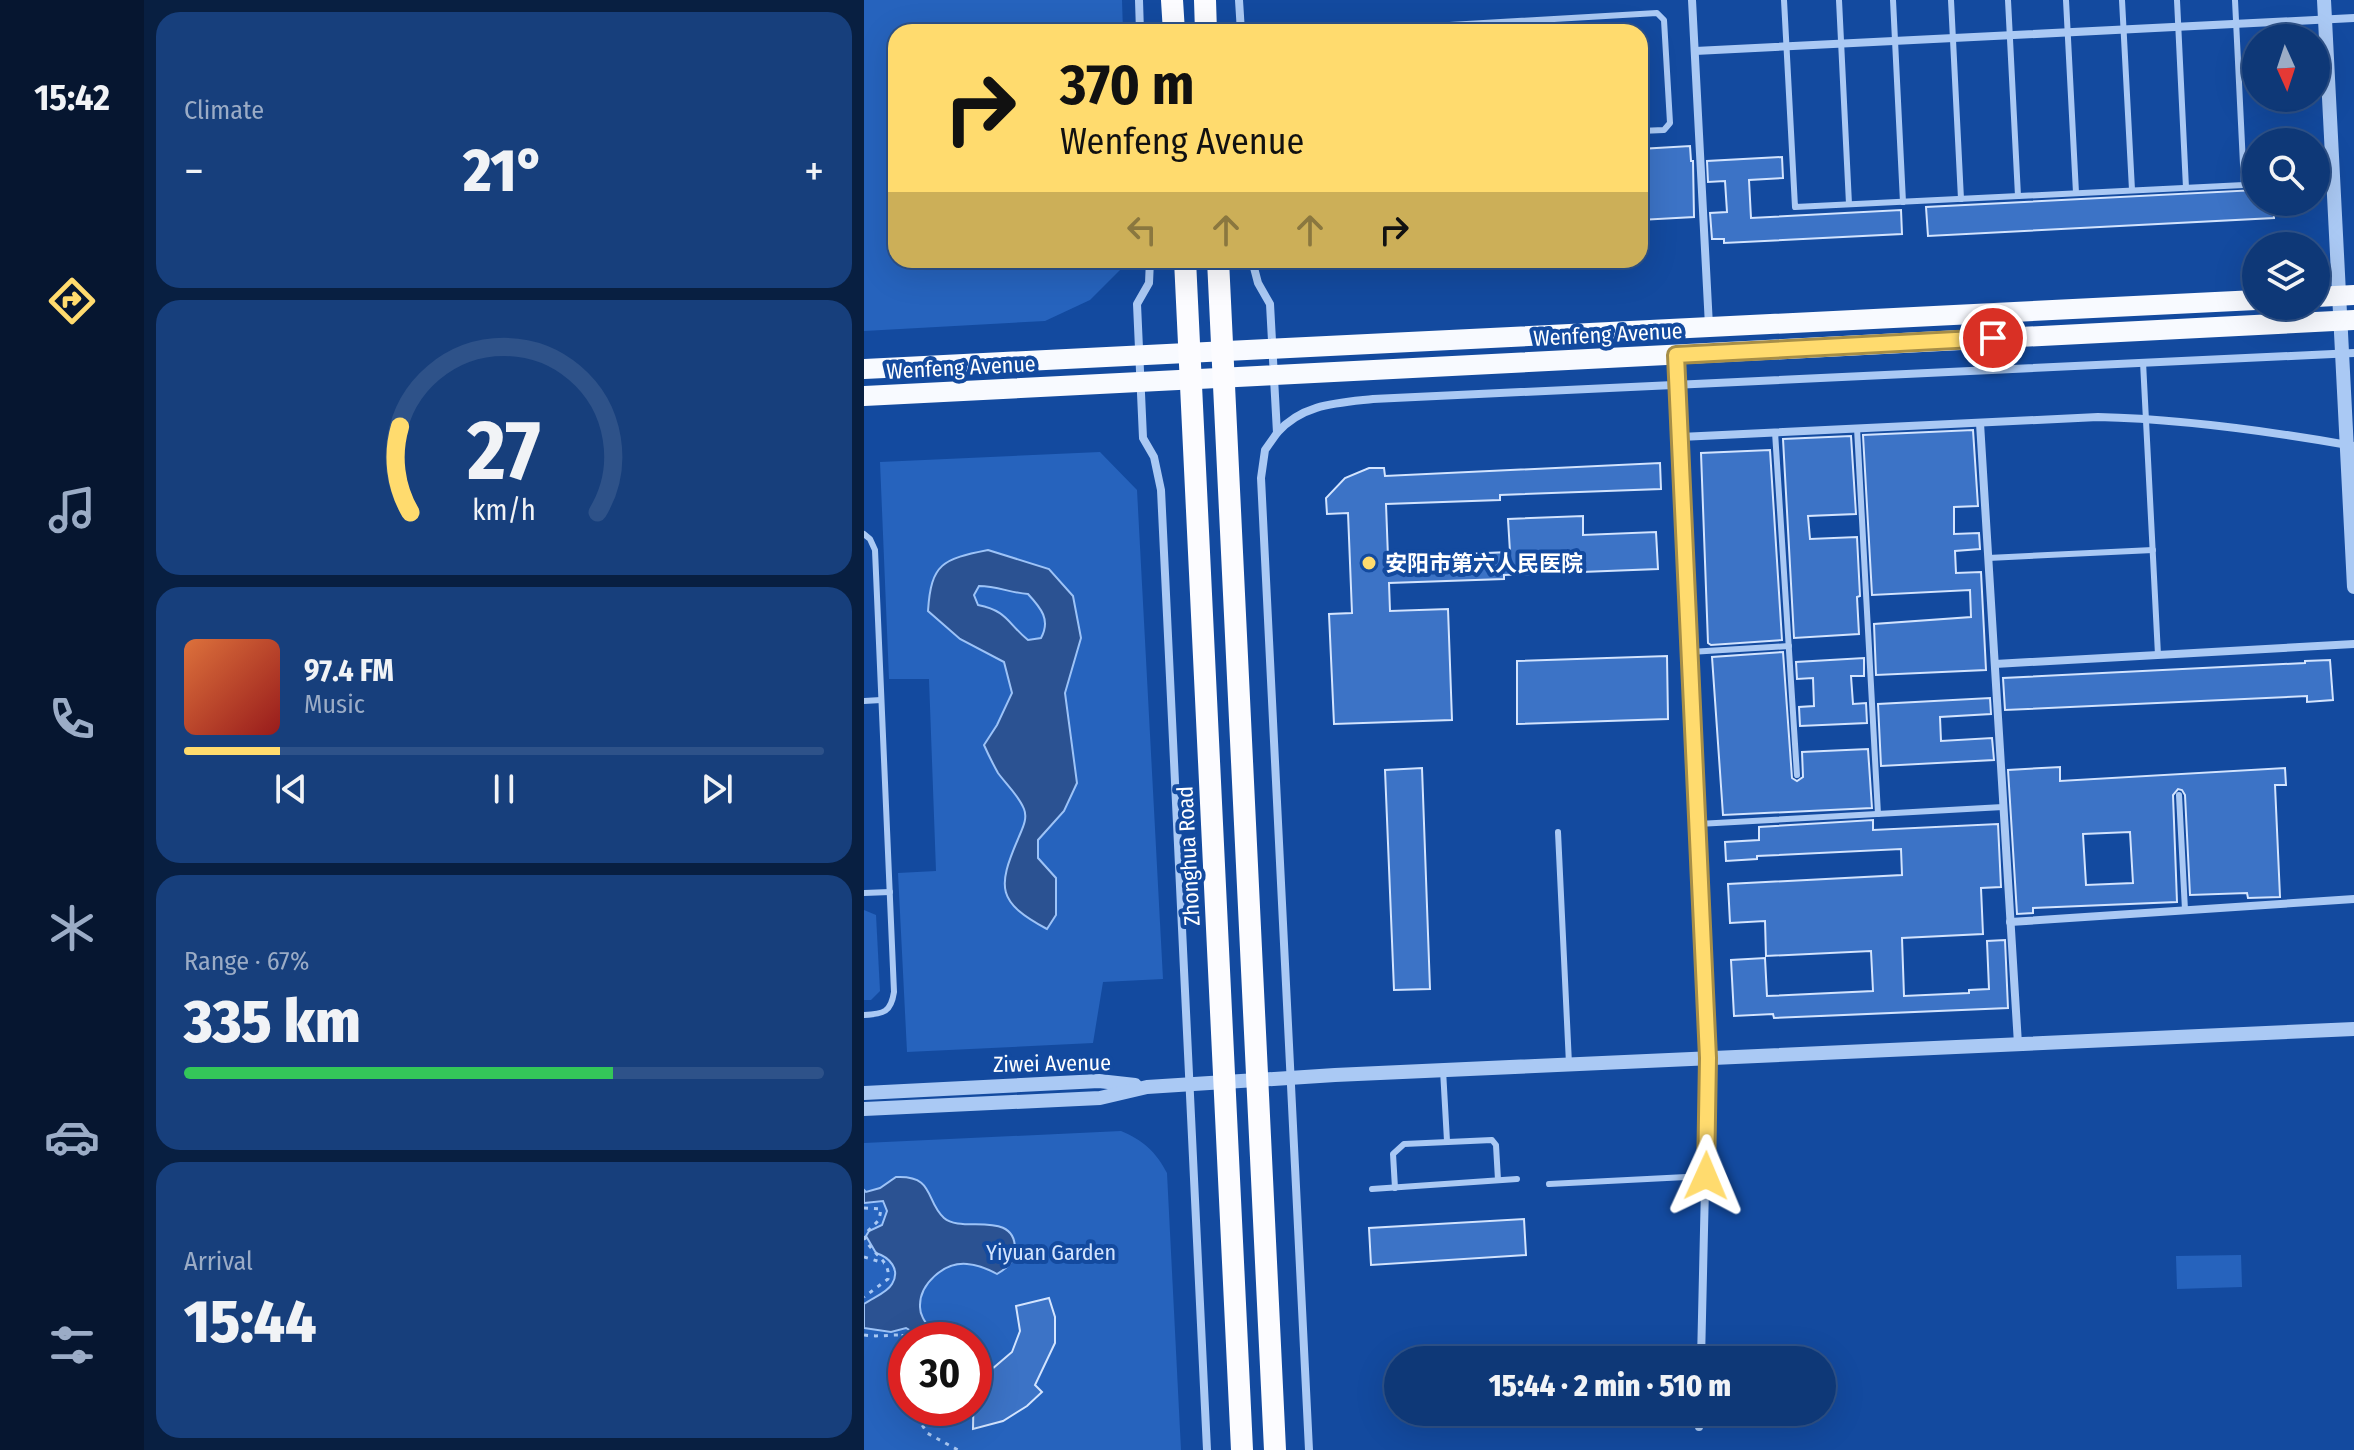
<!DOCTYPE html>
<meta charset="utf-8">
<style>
:root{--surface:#0e3877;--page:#173f7c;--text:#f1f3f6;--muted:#9bacc6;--line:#2e5289;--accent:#ffdb6e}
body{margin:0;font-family:"Fira Sans Condensed","Noto Sans SC",sans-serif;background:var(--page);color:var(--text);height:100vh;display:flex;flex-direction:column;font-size:30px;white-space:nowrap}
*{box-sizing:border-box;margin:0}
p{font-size:26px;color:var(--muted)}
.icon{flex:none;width:44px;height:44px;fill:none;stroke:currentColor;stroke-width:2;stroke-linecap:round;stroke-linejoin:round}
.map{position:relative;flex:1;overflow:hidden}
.panel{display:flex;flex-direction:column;gap:12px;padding:12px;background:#081f41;width:720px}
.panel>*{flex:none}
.banner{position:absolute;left:24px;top:24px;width:760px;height:244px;border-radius:24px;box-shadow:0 8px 32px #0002,0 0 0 2px var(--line);background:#ffdb6e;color:#111;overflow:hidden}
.needle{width:52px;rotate:177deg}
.controls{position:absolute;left:1378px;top:24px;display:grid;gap:16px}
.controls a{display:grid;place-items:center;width:88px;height:88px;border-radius:50%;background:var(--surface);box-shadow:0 8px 32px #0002,0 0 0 2px var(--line);font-size:40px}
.speed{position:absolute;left:24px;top:1322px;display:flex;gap:16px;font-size:40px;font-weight:700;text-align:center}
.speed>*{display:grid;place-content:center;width:104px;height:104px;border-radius:50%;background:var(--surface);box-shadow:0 8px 32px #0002,0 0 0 2px var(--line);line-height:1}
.speed .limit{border:12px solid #d22;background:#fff;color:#111}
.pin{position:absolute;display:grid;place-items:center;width:68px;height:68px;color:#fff;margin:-34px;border:4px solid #fff;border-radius:50%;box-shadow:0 2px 8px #0007}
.me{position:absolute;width:88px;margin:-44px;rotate:1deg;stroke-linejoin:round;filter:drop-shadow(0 0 6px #0008)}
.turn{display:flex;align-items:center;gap:28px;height:168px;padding:0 40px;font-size:36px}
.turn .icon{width:104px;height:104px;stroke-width:2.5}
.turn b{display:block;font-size:56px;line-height:68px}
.lanes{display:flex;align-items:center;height:76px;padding:0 40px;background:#0003;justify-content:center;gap:40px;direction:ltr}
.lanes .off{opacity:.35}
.big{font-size:60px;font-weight:800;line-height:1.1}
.panel .widget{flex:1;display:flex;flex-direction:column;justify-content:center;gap:12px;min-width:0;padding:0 28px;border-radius:24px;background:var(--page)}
.panel .dial{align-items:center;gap:0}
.dial svg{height:208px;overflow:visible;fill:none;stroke:var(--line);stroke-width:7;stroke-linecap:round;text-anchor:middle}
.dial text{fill:var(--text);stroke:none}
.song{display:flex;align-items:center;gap:24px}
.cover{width:96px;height:96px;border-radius:12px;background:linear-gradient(135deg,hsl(20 70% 55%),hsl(0 70% 35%))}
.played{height:8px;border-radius:4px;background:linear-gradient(90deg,var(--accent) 15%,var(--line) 15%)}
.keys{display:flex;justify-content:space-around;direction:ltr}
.heat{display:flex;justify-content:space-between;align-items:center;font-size:44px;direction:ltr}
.charge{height:12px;border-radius:6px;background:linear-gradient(90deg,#34c759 67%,var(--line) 0)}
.trip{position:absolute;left:520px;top:1346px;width:452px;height:80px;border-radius:40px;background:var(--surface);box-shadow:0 8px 32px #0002,0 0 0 2px var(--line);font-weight:800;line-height:80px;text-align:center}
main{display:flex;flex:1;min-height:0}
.tabs{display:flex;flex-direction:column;width:144px;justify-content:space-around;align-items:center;background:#061630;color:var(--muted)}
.tabs .icon{width:56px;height:56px}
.tabs .active{color:var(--accent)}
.tabs b{font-size:36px;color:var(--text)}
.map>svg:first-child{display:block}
.green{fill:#2663bd;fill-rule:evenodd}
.water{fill:#2b5292;stroke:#9dc3f7;stroke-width:2;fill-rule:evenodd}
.building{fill:#3c73c6;stroke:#d3e4fe;stroke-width:2;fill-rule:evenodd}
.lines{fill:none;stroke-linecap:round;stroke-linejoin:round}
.path{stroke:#aac9f4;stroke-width:3;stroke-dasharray:4 6;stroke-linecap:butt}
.service{stroke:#aac9f4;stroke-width:6}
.minor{stroke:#aac9f4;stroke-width:8}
.tertiary{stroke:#aac9f4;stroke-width:14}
.primary{stroke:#f8faff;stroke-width:20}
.trunk{stroke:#fcfcff;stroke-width:22}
.route-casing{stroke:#a68e48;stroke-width:20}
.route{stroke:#ffdb6e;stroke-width:14}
.poi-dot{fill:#ffdb6e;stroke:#134a9f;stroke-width:3}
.labels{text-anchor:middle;stroke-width:8;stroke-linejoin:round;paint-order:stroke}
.street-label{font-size:22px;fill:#fff;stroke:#134a9f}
.poi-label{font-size:22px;font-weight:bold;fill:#fff;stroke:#134a9f;text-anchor:start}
.park-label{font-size:22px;fill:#d3e4fe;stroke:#134a9f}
</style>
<main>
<nav class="tabs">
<b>15:42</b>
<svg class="icon active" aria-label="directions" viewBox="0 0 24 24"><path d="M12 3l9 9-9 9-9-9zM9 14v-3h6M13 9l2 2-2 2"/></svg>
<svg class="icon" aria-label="music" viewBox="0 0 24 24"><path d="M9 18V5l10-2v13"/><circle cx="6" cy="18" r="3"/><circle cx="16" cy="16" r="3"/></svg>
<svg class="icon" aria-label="phone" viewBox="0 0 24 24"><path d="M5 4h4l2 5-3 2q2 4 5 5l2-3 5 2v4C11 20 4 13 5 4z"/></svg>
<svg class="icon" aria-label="climate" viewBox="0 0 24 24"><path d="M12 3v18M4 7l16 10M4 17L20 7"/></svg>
<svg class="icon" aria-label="car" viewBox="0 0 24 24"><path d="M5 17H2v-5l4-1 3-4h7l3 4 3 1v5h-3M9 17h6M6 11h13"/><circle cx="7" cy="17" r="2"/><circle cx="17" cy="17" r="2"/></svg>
<svg class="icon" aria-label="filters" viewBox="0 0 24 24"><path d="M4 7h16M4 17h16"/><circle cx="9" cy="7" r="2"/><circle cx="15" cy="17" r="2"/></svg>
</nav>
<section class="panel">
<div class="widget"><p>Climate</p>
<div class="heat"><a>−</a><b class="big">21°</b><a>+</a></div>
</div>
<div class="widget dial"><svg viewBox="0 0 100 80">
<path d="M14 69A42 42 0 1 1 86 69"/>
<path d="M14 69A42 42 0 0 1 10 36" stroke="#ffdb6e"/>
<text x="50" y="56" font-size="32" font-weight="700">27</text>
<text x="50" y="72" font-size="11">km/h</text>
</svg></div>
<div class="widget">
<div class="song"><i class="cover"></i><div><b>97.4 FM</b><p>Music</p></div></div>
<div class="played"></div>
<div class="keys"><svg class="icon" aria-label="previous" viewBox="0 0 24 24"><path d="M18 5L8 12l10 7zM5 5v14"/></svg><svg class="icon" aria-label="pause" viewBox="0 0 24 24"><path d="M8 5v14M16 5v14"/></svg><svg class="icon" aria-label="next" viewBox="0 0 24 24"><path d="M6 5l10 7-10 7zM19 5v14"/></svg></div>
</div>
<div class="widget"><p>Range · 67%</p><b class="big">335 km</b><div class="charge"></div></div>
<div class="widget"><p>Arrival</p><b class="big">15:44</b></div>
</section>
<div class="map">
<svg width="1490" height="1450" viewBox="0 0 1490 1450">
<rect width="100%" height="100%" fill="#134a9f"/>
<!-- green -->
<g class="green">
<path d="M0,0h258l1,32h-227v228h229l-1,6 -34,34 -45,21 -181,10z"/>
<path d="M236,452l37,38 26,489 -60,3 -10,61 -186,9 -9,-179 38,-2 -7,-192h-40l-9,-217z"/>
<path d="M0,910l12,5 4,76 -9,9h-7z"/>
<path d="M257,1131c22,9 35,21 46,42l14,277h-317v-307zM42,1340h68v68h-68z"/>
<path d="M1377,1255l1,32 -65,2 -1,-33z"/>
</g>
<!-- water -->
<g class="water">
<path d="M124,550l61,19 24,27 8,42 -16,55 12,90 -13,28 -26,29v18l18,20v37l-9,14c-50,-27 -50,-41 -29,-90 4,-10 10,-20 6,-30 -5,-13 -18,-25 -26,-36 -5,-9 -10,-19 -14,-28l13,-20 15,-32 -8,-31 -44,-23 -32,-28c3,-48 15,-52 60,-61zM115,586c18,0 32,7 49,8 13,14 23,26 13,44l-13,2c-21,-17 -20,-29 -50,-35l-4,-10z"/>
<path d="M32,1177c39,-2 29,24 48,41 18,16 72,-9 71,32 -1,13 -8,18 -18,24 -9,-5 -19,-9 -30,-10 -23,-2 -48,20 -47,43 0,9 6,16 11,23l-2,3 -16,-1 -7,-4 -15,4 -27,-4v-24c8,-6 23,-11 28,-20 9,-15 -3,-27 -16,-31l-10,-17 3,-5 13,-6 5,-14 -4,-10 -19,2v-13l2,2 14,-4z"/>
</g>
<!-- building -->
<g class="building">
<path d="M826,146l1,15h2l1,56 -54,3v-71z"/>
<path d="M918,157l1,21 -34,2 2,38 150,-8 1,24 -178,9v-4h-12l-2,-26 17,-1 -2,-31 -17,1 -1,-21z"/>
<path d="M1392,190v12h17l1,16 -346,18 -2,-29z"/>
<path d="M1109,430l5,76 -24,1v27l25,-1 1,16 -25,2 1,22 25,-1 5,98 -110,5 -2,-51 97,-7 -1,-27 -98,5 -9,-160z"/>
<path d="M987,436l5,78 -48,2 2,23 47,-2 3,59 -3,1 2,37 -65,4 -11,-199z"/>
<path d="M906,450l12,190 -71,5 -3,-2 -7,-190z"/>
<path d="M796,463l1,26 -161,6v5l-114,4 2,53 122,-5 -2,-33 75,-3v19l73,-3 2,37 -154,6v4l-115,4 1,28 58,-2 4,111 -118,4 -5,-110 23,-1 -4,-100 -21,1 -1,-16 19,-20 24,-10h15l1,8z"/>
<path d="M919,652l9,126 5,3 6,-4 -1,-25 66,-3 4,59 -149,7 -11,-158z"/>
<path d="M803,656l1,63 -151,5v-63z"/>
<path d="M1000,658v18h-13l2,28 13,-1 1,20 -67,3 -1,-19 15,-1 -1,-28 -16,1 -1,-17z"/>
<path d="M1466,660l3,40 -26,2v-6l-302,14 -2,-32 302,-15v-2z"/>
<path d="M1126,698l1,16 -51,3 1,24 51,-3 2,22 -113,6 -3,-62z"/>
<path d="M1196,767v14l225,-13 1,17h-11l5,112 -32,1 -1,-5 -57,2 -5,-100 -3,-5 -4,-1 -5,6 4,107 -144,6v5l-16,1 -9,-144zM1266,832l3,51 -47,2 -3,-51z"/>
<path d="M558,768l8,221 -36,1 -9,-220z"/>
<path d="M1009,820v10l125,-6 3,63 -20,1 2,46 -81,4 2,58 65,-3v-3l20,-1 -2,-48 18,-1 3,68 -234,10 -1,-4 -39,2 -3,-56 34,-2 2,38 106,-5 -2,-40 -105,5 -1,-35 -35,2 -2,-39 174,-9 -1,-26 -144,7v3l-31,2 -1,-19 34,-2v-13z"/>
<path d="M660,1219l2,36 -155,10 -2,-37z"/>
<path d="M185,1298l6,19v26l-20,42 7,7 -15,14 -24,15 -30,8 1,-54 18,-6 20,-17 8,-21 -4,-25z"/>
</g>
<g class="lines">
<!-- path -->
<g class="path">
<path d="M0,1208l17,1 -2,11 -15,15"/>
<path d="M0,1236c7,19 27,23 24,43l-24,18"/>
<path d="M0,1257l20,6"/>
<path d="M39,1334l3,40"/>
<path d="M0,1335c12,2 23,0 35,0 11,0 22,4 34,4"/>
<path d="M48,1408l15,25 31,17"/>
</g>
<!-- service -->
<g class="service">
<path d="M920,0l11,207 449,-22 -9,-185"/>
<path d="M975,0l10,204"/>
<path d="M1029,0l10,202"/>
<path d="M1087,0l10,199"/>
<path d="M1144,0l10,196"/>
<path d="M1202,0l10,193"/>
<path d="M1258,0l10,190"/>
<path d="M1313,0l9,188"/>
<path d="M466,32l327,-19 7,7 6,103 -6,7 -24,1"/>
<path d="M1279,362l15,293"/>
<path d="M993,428l21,386"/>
<path d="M911,432l22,343"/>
<path d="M0,534l6,5 5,11 19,442c-3,20 -10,22 -30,23"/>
<path d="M1124,558l165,-8"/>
<path d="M826,652l99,-6"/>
<path d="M0,701l17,-1"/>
<path d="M1315,795l6,115"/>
<path d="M834,824l305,-17"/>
<path d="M694,832l11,232"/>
<path d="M0,893l26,-1"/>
<path d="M579,1070l4,71"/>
<path d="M685,1184l157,-8"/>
<path d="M531,1188l-2,-34 11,-10 88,-4 4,5 2,35"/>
<path d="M508,1189l145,-10"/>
</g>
<!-- minor -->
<g class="minor">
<path d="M275,0l1,32"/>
<path d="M375,0l2,32"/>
<path d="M828,0l17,326"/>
<path d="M831,51l659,-33"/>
<path d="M286,260l-1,23 -12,21 6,134 11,19 7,33 46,960"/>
<path d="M388,260l6,23 12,21 7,129 -12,17 -4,28 48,972"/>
<path d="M812,355l32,703 -7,302"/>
<path d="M1116,423l38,621"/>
<path d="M413,433c25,-29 60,-30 96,-34l981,-46"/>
<path d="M816,437l418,-20c86,2 171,14 256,29"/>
<path d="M1131,664l359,-20"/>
<path d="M1146,922l344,-23"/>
<path d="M835,1427v-15"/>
</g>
<!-- tertiary -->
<g class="tertiary">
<path d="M1460,0l30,587"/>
<path d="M0,1093l235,-12 36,4"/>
<path d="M0,1109l236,-11 47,-11 188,-12 1019,-46"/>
</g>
<!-- primary -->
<g class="primary">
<path d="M1452,297l38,-2"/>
<path d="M0,369l1392,-69"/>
<path d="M0,396l1490,-76"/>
</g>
<!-- trunk -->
<g class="trunk">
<path d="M308,0l2,32"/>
<path d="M341,0l1,32"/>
<path d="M321,260l57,1190"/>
<path d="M354,260l57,1190"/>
</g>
</g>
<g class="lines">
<!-- route casing -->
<g class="route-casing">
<path id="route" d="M842,1176l2,-118 -32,-703 317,-17"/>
</g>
<!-- route -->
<use href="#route" class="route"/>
</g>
<!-- markers -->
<circle class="poi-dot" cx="505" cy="563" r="8"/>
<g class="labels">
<!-- street labels -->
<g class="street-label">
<text transform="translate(744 334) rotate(-3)" y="8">Wenfeng Avenue</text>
<text transform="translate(97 367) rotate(-3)" y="8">Wenfeng Avenue</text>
<text transform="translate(324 856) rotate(-93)" y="8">Zhonghua Road</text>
<text transform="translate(188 1063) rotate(-1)" y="8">Ziwei Avenue</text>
</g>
<!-- poi labels -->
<g class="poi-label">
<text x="521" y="571">安阳市第六人民医院</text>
</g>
<!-- park labels -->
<g class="park-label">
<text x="187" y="1260">Yiyuan Garden</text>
</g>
</g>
</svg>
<div class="controls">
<a><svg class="needle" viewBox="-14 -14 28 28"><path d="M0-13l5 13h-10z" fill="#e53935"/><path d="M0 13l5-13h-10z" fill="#9bacc6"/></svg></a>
<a><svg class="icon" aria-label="search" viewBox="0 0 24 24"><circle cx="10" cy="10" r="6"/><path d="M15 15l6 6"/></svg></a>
<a><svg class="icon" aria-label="layers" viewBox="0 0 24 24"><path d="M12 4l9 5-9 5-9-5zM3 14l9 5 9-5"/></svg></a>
</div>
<div class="speed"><div class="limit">30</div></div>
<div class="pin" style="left:1129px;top:338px;background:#d93025"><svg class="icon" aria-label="arrive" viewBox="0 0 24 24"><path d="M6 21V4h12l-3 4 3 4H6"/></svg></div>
<svg class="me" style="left:842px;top:1176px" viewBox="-20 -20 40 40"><path d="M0-17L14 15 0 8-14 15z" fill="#ffdb6e" stroke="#fff" stroke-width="4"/></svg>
<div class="trip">15:44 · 2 min · 510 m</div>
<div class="banner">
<div class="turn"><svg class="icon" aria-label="right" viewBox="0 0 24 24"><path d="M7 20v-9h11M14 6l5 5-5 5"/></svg><div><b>370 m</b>Wenfeng Avenue</div></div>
<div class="lanes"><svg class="icon off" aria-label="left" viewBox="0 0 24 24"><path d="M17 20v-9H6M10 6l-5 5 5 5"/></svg><svg class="icon off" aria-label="ahead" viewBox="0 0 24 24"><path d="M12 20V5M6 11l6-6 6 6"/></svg><svg class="icon off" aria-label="ahead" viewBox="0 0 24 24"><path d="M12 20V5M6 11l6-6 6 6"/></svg><svg class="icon" aria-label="right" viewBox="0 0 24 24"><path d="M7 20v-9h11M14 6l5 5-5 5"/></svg></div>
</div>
</div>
</main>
